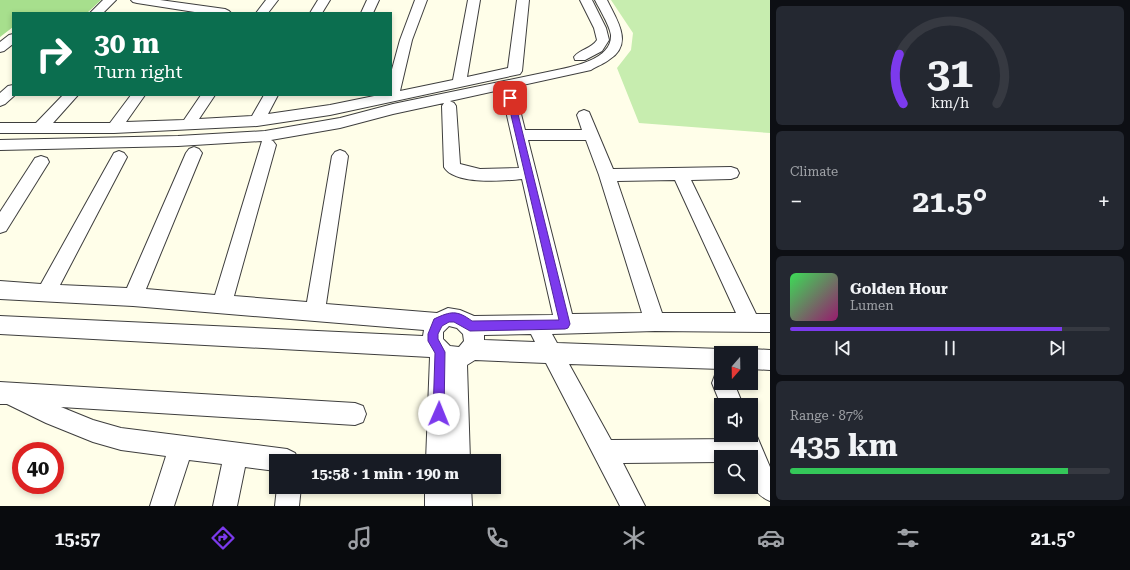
<!DOCTYPE html>
<meta charset="utf-8">
<style>
:root{--surface:#171b24;--page:#242831;--text:#f1f3f6;--muted:#9ea1a6;--line:#363941;--accent:#7c3aed}
body{margin:0;font-family:"Roboto Serif",serif;background:var(--page);color:var(--text);height:100vh;display:flex;flex-direction:column;font-size:15px;white-space:nowrap}
*{box-sizing:border-box;margin:0}
p{font-size:13px;color:var(--muted)}
.icon{flex:none;width:22px;height:22px;fill:none;stroke:currentColor;stroke-width:2;stroke-linecap:round;stroke-linejoin:round}
.map{position:relative;flex:1;overflow:hidden}
.sheet{display:flex;flex-direction:column;gap:6px;padding:6px;background:#0d0f14;width:360px}
.sheet>*{flex:none}
.hud{position:absolute;left:12px;top:12px;width:380px;height:84px;border-radius:0px;box-shadow:0 2px 6px #0003;background:#0b6e4f;color:#fff;overflow:hidden}
.needle{width:26px;rotate:200deg}
.tools{position:absolute;left:714px;top:346px;display:grid;gap:8px}
.tools a{display:grid;place-items:center;width:44px;height:44px;border-radius:0px;background:var(--surface);box-shadow:0 2px 6px #0003;font-size:20px}
.speed{position:absolute;left:12px;top:442px;display:flex;gap:8px;font-size:20px;font-weight:700;text-align:center}
.speed>*{display:grid;place-content:center;width:52px;height:52px;border-radius:50%;background:var(--surface);box-shadow:0 2px 6px #0003;line-height:1}
.speed .limit{border:6px solid #d22;background:#fff;color:#111}
.pin{position:absolute;display:grid;place-items:center;width:34px;height:34px;color:#fff;margin:-17px;border-radius:8px;box-shadow:0 2px 6px #0006}
.me{position:absolute;width:44px;margin:-22px;rotate:1deg;stroke-linejoin:round;filter:drop-shadow(0 0 3px #0008)}
.turn{display:flex;align-items:center;gap:14px;height:84px;padding:0 16px;font-size:18px}
.turn .icon{width:52px;height:52px;stroke-width:2.5}
.turn b{display:block;font-size:28px;line-height:34px}
.big{font-size:30px;font-weight:700;line-height:1.1}
.sheet .card{flex:1;display:flex;flex-direction:column;justify-content:center;gap:6px;min-width:0;padding:0 14px;border-radius:6px;background:var(--page)}
.sheet .dial{align-items:center;gap:0}
.dial svg{height:104px;overflow:visible;fill:none;stroke:var(--line);stroke-width:7;stroke-linecap:round;text-anchor:middle}
.dial text{fill:var(--text);stroke:none}
.song{display:flex;align-items:center;gap:12px}
.cover{width:48px;height:48px;border-radius:6px;background:linear-gradient(135deg,hsl(130 70% 55%),hsl(320 70% 35%))}
.played{height:4px;border-radius:2px;background:linear-gradient(90deg,var(--accent) 85%,var(--line) 85%)}
.keys{display:flex;justify-content:space-around;direction:ltr}
.heat{display:flex;justify-content:space-between;align-items:center;font-size:22px;direction:ltr}
.charge{height:6px;border-radius:3px;background:linear-gradient(90deg,#34c759 87%,var(--line) 0)}
.trip{position:absolute;left:269px;top:454px;width:232px;height:40px;border-radius:0px;background:var(--surface);box-shadow:0 2px 6px #0003;font-weight:700;line-height:40px;text-align:center}
.tabs{display:flex;height:64px;justify-content:space-around;align-items:center;background:#090b0e;color:var(--muted)}
.tabs .icon{width:28px;height:28px}
.tabs .on{color:var(--accent)}
.tabs b{font-size:18px;color:var(--text)}
main{display:flex;flex:1;min-height:0}
.map>svg:first-child{display:block}
.green{fill:#c7edaf}
.forest{fill:#a7df8d}
.lines{fill:none;stroke-linecap:round;stroke-linejoin:round}
.minor-casing{stroke:#3e3e3e;stroke-width:2}
.minor{fill:#fff;fill-rule:evenodd}
.route{fill:#7c3aed;stroke:#51269a}
</style>
<main>
<div class="map">
<svg width="770" height="506" viewBox="0 0 770 506">
<rect width="100%" height="100%" fill="#fffee9"/>
<!-- green -->
<path class="green" d="M611,0h159v133l-131,-10 -22,-55 14,-18 2,-17z"/>
<!-- forest -->
<path class="forest" d="M0,0h101l-14,13h-74v14l-13,10z"/>
<g class="lines">
<!-- minor casing -->
<g class="minor-casing">
<g id="minor">
<path d="M103,0h13l-13,13h-13z"/>
<path d="M131,0h29l65,9 4,2 2,2h-30l-64,-10 -4,-1z"/>
<path d="M266,0h12l-10,13h-12z"/>
<path d="M318,0h12l-8,13h-12z"/>
<path d="M367,0h12l-6,13h-12z"/>
<path d="M415,0h12l-15,40 -12,51 53,-11 15,-80h12l-13,77 41,-9 9,-68h12l-7,71 -2,3 -190,41 -73,11 -143,7h-114v-10h36l27,-28h15l-25,28h57l21,-28h14l-19,27 58,-2 17,-25h14l-16,24 53,-3 12,-21h14l-10,19 62,-9 49,-10h12v-22l9,-33z"/>
<path d="M580,0h12l14,28 3,12 -7,11 -17,9h-10l-1,-3c6,-8 17,-8 23,-17l-3,-12z"/>
<path d="M595,0h12c9,19 27,43 3,59 -6,5 -13,7 -19,11l-141,31 4,2 2,3 4,58 20,5 39,-1 -16,-70 2,-3 5,-2 5,2 2,3 8,32h57l-5,-15 2,-3 5,-2 5,2 24,57 118,-2 6,2 2,4 -2,4 -6,2 -40,1 65,134h14v18l-115,-1 -103,3 5,9 164,6 7,3 1,1h-8v16l-152,-5 42,76 124,-1 -1,-4h17v-9l2,1 17,40v34c-20,-8 -19,-25 -19,-44h-30v5l-98,1 22,43h-25l-74,-143 -71,-3 -8,5 3,96h-44l4,-104 -430,-23v-18l423,20 1,-6 -291,-24 -133,-7v-18l41,3 73,-131 5,-2 5,2 3,4 -67,128 67,3 59,-135 3,-4 5,-2 5,2 3,4 -56,136 69,6 47,-154 -84,5 -178,4v-10l178,-4 87,-5 75,-13 53,-14 164,-34c18,-4 55,-11 54,-35 -1,-9 -12,-27 -16,-35zM444,103l-2,3 2,61c10,18 60,14 78,12l31,136 -79,1 -14,-6 -12,-2 -11,5 -111,-9 22,-148 -3,-4 -5,-2 -5,2 -3,4 -25,146 -73,-6 42,-151 -3,-4 -2,-1 69,-12 53,-14zM528,140h58l13,35 43,138 -70,1zM675,180l61,133h-74l-45,-132zM449,326l8,2 6,6 1,7 -5,6 -9,-1 -7,-7v-7zM531,334l4,8 -51,-2v-5z"/>
<path d="M13,34v10l-9,7 -4,1v-10l9,-7z"/>
<path d="M13,85v10h2l-10,9 -5,2v-13l8,-7z"/>
<path d="M41,156l6,2 2,4 -43,69 -6,2v-21l35,-54z"/>
<path d="M751,349l19,1v20l-19,-1v-16h-8z"/>
<path d="M721,373v10h13l9,22h-22l-9,-22 3,-8z"/>
<path d="M0,382l355,21 8,3 3,8 -3,8 -8,3 -294,-18 32,13 28,8 166,21 8,4 4,8h-23v10l-31,-4 -8,39h-24l9,-42 -33,-4 -15,46h-24l16,-50 -45,-6 -28,-8 -47,-19 -39,-19h-7z"/>
<path d="M277,487h24l-2,19h-24z"/>
<path d="M425,487h46l1,19h-47z"/>
</g>
</g>
<!-- minor -->
<use href="#minor" class="minor"/>
</g>
<!-- route -->
<path class="route" d="M508,96h5l1,2 56,226 -2,4 -3,1 -95,2 -16,-9h-5l-7,4 -4,8v5l7,13 -1,62 -1,4 -4,2 -4,-2 -2,-4 2,-61 -7,-12v-7l6,-15c17,-8 23,-9 38,2l87,-1 -52,-222z"/>
</svg>
<div class="tools">
<a><svg class="needle" viewBox="-14 -14 28 28"><path d="M0-13l5 13h-10z" fill="#e53935"/><path d="M0 13l5-13h-10z" fill="#9ea1a6"/></svg></a>
<a><svg class="icon" aria-label="sound" viewBox="0 0 24 24"><path d="M4 9h4l5-4v14l-5-4H4zM17 9q2 3 0 6"/></svg></a>
<a><svg class="icon" aria-label="search" viewBox="0 0 24 24"><circle cx="10" cy="10" r="6"/><path d="M15 15l6 6"/></svg></a>
</div>
<div class="speed"><div class="limit">40</div></div>
<div class="pin" style="left:510px;top:98px;background:#d93025"><svg class="icon" aria-label="arrive" viewBox="0 0 24 24"><path d="M6 21V4h12l-3 4 3 4H6"/></svg></div>
<svg class="me" style="left:439px;top:414px" viewBox="-20 -20 40 40"><circle r="19" fill="#fff"/><path d="M0-13L10 11 0 6-10 11z" fill="#7c3aed"/></svg>
<div class="trip">15:58 · 1 min · 190 m</div>
<div class="hud">
<div class="turn"><svg class="icon" aria-label="right" viewBox="0 0 24 24"><path d="M7 20v-9h11M14 6l5 5-5 5"/></svg><div><b>30 m</b>Turn right</div></div>
</div>
</div>
<section class="sheet">
<div class="card dial"><svg viewBox="0 0 100 80">
<path d="M14 69A42 42 0 1 1 86 69"/>
<path d="M14 69A42 42 0 0 1 11 31" stroke="#7c3aed"/>
<text x="50" y="56" font-size="32" font-weight="700">31</text>
<text x="50" y="72" font-size="11">km/h</text>
</svg></div>
<div class="card"><p>Climate</p>
<div class="heat"><a>−</a><b class="big">21.5°</b><a>+</a></div>
</div>
<div class="card">
<div class="song"><i class="cover"></i><div><b>Golden Hour</b><p>Lumen</p></div></div>
<div class="played"></div>
<div class="keys"><svg class="icon" aria-label="previous" viewBox="0 0 24 24"><path d="M18 5L8 12l10 7zM5 5v14"/></svg><svg class="icon" aria-label="pause" viewBox="0 0 24 24"><path d="M8 5v14M16 5v14"/></svg><svg class="icon" aria-label="next" viewBox="0 0 24 24"><path d="M6 5l10 7-10 7zM19 5v14"/></svg></div>
</div>
<div class="card"><p>Range · 87%</p><b class="big">435 km</b><div class="charge"></div></div>
</section>
</main>
<nav class="tabs">
<b>15:57</b>
<svg class="icon on" aria-label="directions" viewBox="0 0 24 24"><path d="M12 3l9 9-9 9-9-9zM9 14v-3h6M13 9l2 2-2 2"/></svg>
<svg class="icon" aria-label="music" viewBox="0 0 24 24"><path d="M9 18V5l10-2v13"/><circle cx="6" cy="18" r="3"/><circle cx="16" cy="16" r="3"/></svg>
<svg class="icon" aria-label="phone" viewBox="0 0 24 24"><path d="M5 4h4l2 5-3 2q2 4 5 5l2-3 5 2v4C11 20 4 13 5 4z"/></svg>
<svg class="icon" aria-label="climate" viewBox="0 0 24 24"><path d="M12 3v18M4 7l16 10M4 17L20 7"/></svg>
<svg class="icon" aria-label="car" viewBox="0 0 24 24"><path d="M5 17H2v-5l4-1 3-4h7l3 4 3 1v5h-3M9 17h6M6 11h13"/><circle cx="7" cy="17" r="2"/><circle cx="17" cy="17" r="2"/></svg>
<svg class="icon" aria-label="filters" viewBox="0 0 24 24"><path d="M4 7h16M4 17h16"/><circle cx="9" cy="7" r="2"/><circle cx="15" cy="17" r="2"/></svg>
<b>21.5°</b>
</nav>
